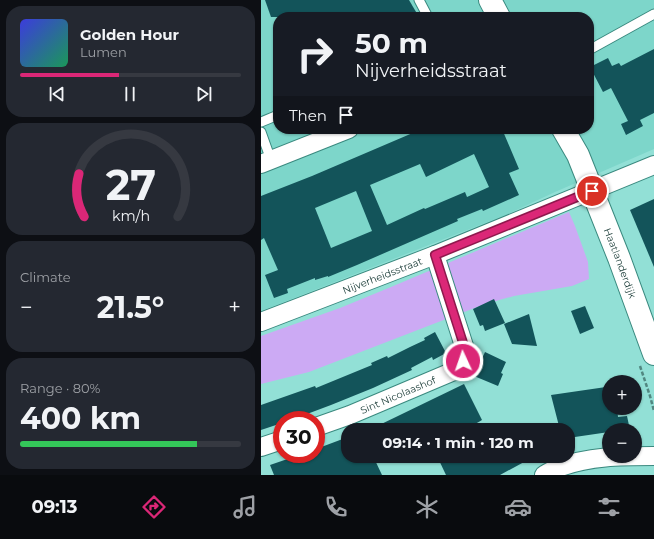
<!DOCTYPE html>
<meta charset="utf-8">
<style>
:root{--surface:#171b24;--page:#242831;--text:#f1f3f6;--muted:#9ea1a6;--line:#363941;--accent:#db2777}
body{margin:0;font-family:Montserrat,sans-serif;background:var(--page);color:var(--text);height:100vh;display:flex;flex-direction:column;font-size:15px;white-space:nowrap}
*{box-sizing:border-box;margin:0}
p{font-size:13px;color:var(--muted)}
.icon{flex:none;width:22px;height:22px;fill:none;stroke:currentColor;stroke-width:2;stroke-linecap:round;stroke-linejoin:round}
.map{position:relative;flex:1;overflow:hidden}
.side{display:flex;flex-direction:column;gap:6px;padding:6px;background:#0d0f14;width:261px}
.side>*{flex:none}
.guide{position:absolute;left:12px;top:12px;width:321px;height:122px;border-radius:16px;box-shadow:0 1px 3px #0004;background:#171b24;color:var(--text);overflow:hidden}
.tools{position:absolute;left:341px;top:375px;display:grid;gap:8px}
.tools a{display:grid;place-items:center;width:40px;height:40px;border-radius:50%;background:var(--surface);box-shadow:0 1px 3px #0004;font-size:20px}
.speed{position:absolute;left:12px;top:411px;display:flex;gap:8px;font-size:20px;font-weight:700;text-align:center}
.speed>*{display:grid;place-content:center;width:52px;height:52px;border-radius:50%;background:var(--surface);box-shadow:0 1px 3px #0004;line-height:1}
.speed .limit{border:6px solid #d22;background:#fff;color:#111}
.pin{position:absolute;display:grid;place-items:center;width:34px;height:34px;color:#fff;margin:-17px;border:2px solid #fff;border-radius:50%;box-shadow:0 1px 4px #0007}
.me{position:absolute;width:44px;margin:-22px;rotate:357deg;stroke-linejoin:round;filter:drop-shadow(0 0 3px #0008)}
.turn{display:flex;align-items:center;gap:14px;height:84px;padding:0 16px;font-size:18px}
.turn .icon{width:52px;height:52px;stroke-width:2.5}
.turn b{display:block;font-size:28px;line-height:34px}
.then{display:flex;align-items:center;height:38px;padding:0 16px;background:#0003;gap:8px;font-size:15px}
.big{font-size:30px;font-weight:700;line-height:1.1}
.side .widget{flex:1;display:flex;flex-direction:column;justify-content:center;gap:6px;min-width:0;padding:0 14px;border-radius:16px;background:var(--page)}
.side .dial{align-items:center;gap:0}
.dial svg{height:104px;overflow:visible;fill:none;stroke:var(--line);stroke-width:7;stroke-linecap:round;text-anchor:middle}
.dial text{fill:var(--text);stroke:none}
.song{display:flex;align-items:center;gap:12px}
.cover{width:48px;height:48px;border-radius:6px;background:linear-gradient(135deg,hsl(240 70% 55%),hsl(150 70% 35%))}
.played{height:4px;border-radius:2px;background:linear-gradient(90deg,var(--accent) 45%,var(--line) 45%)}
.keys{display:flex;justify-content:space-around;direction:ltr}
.heat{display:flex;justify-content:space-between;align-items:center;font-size:22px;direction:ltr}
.charge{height:6px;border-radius:3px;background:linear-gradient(90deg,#34c759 80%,var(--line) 0)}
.trip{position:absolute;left:80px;top:423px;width:234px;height:40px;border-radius:16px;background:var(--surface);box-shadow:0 1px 3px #0004;font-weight:700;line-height:40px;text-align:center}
.menu{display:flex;height:64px;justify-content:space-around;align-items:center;background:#090b0e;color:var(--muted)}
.menu .icon{width:28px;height:28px}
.menu .selected{color:var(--accent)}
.menu b{font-size:18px;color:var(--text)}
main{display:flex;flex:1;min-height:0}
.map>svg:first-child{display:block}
.built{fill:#7dd6ca;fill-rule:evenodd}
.green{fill:#ccaaf4}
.building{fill:#13545a;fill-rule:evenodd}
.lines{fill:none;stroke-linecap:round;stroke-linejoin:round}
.lane-casing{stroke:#3a897f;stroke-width:11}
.street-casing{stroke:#3a897f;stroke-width:20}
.secondary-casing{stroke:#3a897f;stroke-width:24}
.path{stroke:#518780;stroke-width:2.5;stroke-dasharray:4 2;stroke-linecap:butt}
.lane{stroke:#fff;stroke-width:9}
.street{stroke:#fff;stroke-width:18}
.secondary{stroke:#fff;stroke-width:22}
.route-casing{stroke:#8e194d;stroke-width:10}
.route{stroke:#db2777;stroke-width:7}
.labels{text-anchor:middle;stroke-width:4;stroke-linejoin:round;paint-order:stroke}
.street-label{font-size:10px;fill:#1a3b37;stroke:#92e0d6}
</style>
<main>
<section class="side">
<div class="widget">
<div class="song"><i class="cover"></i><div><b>Golden Hour</b><p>Lumen</p></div></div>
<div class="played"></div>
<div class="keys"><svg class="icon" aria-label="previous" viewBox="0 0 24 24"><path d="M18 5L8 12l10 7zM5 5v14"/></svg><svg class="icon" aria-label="pause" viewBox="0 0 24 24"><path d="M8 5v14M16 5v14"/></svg><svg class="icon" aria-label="next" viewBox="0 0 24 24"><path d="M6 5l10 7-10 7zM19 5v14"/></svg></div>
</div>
<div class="widget dial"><svg viewBox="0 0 100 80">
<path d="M14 69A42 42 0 1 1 86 69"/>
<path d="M14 69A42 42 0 0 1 10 36" stroke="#db2777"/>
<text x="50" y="56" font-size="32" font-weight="700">27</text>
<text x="50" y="72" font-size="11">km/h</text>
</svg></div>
<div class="widget"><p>Climate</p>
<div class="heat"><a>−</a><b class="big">21.5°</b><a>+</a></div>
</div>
<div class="widget"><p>Range · 80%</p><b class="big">400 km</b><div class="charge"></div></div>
</section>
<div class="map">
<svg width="393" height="475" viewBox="0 0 393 475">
<rect width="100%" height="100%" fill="#92e0d6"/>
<!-- built -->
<path class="built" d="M0,0h393v149l-99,43 -47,22 -247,97zM17,17h311v112h-311z"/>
<!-- green -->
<path class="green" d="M308,212l6,14 13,36 1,17 -17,7 -58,10 -29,8 -176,68 -48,12v-48l79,-28 51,-21z"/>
<!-- building -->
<g class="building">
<path d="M4,0h144l10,17h-148z"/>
<path d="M393,49v64l-14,7 3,6 -17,9 -5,-11 7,-3 -17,-33 -8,4 -13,-25 18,-9 4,8 7,-3 2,3z"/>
<path d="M161,129h80l17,40 -10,4 10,22 -36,16 -1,-2 -25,10 1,2 -101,44 -29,12v-1l-13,4v-2l-28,11 1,4 -14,5 -9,-23 13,-5 -14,-32 -3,2v-44l51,-20zM213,154l15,33 -22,10 -2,-5 -40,17 -1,-1 -37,17 -17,-40 50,-21 6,13zM95,191l16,40 -41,17 -16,-40z"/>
<path d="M393,199v68l-24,-57z"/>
<path d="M233,299l11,24 -20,8 -2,-6 -3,1 -7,-17z"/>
<path d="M324,306l9,22 -14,6 -9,-23z"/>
<path d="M268,314l8,32 -25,-2 -8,-20z"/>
<path d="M174,332l11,21 -13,7 -1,-3 -21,11 1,2 -39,18 -42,17 -40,15h-9v3l-21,7v-25l54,-19 1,2 56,-23 -1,-2 16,-7 1,2 22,-11 15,-7 -1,-2z"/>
<path d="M224,352l21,10 -5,11 2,1 -5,12 -24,-10z"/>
<path d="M203,384l18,36 -17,10h-96z"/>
<path d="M345,387l3,21h8l1,9 9,-1 3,14h-21v2l-41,6v-8h-8l-9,-35z"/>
<path d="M87,437v19h25l9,19h-108l-4,-10 32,-11h14v-5z"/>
<path d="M176,456h98l-35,19h-54z"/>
</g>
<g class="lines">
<!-- lane casing -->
<g class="lane-casing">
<g id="lane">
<path d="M158,0l9,17"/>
<path d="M328,50l65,-36"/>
<path d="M0,122l17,-7"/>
<path d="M0,132l10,28"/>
</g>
</g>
<!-- street casing -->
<g class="street-casing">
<g id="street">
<path d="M0,164l88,-35"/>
<path id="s1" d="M0,322l174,-67 219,-90"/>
<path id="s2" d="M55,427l34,-12 104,-44 9,-10 2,-12 -30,-94"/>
<path d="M0,447l21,-7"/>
<path d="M283,475c4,-2 9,-6 14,-7 30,-12 64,-12 96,-12"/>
</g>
</g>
<!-- secondary casing -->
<g class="secondary-casing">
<g id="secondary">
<path d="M229,0l9,17"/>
<path id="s3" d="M302,129l15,26 41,103 35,96"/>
</g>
</g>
<!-- path -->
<path class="path" d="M379,366l10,30 4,15"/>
<!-- lane -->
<use href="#lane" class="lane"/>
<!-- street -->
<use href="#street" class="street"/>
<!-- secondary -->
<use href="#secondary" class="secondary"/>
</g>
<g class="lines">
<!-- route casing -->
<g class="route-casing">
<path id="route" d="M202,361l2,-12 -30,-94 157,-64"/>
</g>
<!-- route -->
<use href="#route" class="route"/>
</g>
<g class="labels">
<!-- street labels -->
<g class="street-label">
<text dy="4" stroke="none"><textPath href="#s3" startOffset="146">Haatlanderdijk</textPath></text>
<text dy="4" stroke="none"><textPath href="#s1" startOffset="130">Nijverheidsstraat</textPath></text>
<text dy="4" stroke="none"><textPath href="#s2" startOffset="88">Sint Nicolaashof</textPath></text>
</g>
</g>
</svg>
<div class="tools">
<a>+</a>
<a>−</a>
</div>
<div class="speed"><div class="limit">30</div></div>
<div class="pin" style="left:331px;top:191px;background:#d93025"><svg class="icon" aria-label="arrive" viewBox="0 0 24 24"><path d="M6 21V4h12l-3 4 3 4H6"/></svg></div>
<svg class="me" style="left:202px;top:361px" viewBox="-20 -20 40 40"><circle r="17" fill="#db2777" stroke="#fff" stroke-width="3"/><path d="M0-11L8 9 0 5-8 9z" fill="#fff"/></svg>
<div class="trip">09:14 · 1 min · 120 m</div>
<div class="guide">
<div class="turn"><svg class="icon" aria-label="right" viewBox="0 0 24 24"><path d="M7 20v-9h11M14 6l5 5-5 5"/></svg><div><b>50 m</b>Nijverheidsstraat</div></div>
<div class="then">Then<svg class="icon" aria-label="arrive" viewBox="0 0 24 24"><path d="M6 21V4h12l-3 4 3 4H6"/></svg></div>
</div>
</div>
</main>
<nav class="menu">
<b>09:13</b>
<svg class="icon selected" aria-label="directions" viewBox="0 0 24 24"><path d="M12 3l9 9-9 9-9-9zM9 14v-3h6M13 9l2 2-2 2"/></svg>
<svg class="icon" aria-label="music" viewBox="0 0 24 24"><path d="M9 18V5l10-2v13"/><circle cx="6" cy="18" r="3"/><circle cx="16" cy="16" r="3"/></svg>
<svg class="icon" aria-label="phone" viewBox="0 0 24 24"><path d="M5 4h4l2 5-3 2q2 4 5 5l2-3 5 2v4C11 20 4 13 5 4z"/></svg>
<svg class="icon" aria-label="climate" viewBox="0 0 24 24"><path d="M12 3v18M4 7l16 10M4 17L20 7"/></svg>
<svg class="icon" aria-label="car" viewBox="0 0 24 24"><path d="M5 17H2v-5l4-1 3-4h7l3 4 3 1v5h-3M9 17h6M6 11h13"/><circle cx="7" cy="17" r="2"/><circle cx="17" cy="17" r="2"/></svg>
<svg class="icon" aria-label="filters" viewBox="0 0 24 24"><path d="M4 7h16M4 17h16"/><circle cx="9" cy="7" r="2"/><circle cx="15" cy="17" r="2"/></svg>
</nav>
